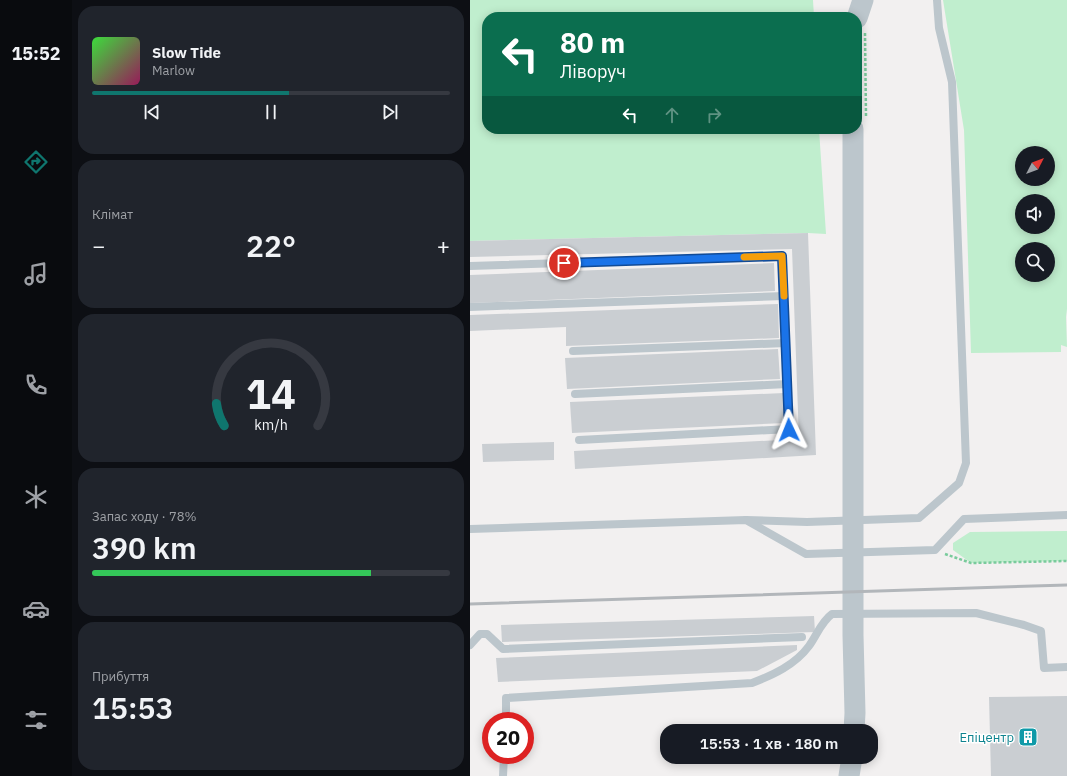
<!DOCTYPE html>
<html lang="uk">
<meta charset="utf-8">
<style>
:root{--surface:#171b24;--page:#20242c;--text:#f1f3f6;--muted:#9ea1a6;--line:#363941;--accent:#0f766e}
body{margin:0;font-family:"IBM Plex Sans",sans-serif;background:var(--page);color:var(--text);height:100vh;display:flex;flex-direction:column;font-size:15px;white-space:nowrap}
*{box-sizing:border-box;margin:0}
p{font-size:13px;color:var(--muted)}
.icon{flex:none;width:22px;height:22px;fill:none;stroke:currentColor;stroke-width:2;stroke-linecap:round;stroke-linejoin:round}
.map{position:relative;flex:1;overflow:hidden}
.drawer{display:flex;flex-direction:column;gap:6px;padding:6px;background:#0d0f14;width:398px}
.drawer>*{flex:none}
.top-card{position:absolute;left:12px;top:12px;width:380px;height:122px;border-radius:16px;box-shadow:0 2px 10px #0003;background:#0b6e4f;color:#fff;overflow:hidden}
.needle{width:26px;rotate:48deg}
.tools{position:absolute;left:545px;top:146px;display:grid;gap:8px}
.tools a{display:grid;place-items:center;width:40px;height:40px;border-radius:50%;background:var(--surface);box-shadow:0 2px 10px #0003;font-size:20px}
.speed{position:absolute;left:12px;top:712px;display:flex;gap:8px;font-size:20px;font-weight:700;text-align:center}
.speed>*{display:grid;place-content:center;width:52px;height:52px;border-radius:50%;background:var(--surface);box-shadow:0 2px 10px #0003;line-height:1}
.speed .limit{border:6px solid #d22;background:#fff;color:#111}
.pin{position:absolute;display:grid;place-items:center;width:34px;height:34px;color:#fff;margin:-17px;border:2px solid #fff;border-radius:50%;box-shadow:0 1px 4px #0007}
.me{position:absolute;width:44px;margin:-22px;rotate:358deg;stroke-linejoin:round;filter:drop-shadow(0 0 3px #0008)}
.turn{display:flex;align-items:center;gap:14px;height:84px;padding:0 12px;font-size:18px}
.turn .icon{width:52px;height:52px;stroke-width:2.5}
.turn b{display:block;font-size:28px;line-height:34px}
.lanes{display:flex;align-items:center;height:38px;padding:0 12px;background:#0003;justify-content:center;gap:20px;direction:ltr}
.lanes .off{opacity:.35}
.big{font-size:30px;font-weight:600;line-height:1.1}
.drawer .widget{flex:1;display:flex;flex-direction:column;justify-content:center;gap:6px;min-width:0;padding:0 14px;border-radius:16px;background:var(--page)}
.drawer .dial{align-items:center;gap:0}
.dial svg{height:104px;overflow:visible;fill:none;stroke:var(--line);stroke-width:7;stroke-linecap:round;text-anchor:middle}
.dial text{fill:var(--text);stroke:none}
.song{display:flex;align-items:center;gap:12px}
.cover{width:48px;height:48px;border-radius:6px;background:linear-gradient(135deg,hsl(120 70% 55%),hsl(330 70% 35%))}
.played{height:4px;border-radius:2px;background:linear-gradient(90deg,var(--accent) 55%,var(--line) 55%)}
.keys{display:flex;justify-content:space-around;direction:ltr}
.heat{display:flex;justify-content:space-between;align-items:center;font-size:22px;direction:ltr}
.charge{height:6px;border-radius:3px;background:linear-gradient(90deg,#34c759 78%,var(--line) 0)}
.trip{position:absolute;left:190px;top:724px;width:218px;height:40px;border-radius:16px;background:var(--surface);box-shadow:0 2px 10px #0003;font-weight:600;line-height:40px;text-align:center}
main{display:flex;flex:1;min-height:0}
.tab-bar{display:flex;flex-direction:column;width:72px;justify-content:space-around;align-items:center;background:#090b0e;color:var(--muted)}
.tab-bar .icon{width:28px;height:28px}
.tab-bar .selected{color:var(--accent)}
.tab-bar b{font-size:18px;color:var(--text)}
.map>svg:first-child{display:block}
.green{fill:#c0eece;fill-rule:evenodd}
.building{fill:#caced2}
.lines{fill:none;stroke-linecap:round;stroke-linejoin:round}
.path{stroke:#79cb9c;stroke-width:2.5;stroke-dasharray:3 2;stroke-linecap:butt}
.service{stroke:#bcc6cc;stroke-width:8}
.tertiary{stroke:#bcc6cc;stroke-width:21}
.rail{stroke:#b2b6ba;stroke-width:3}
.route-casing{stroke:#114b97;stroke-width:10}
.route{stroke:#1a73e8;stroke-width:7}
.slow{stroke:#f59e0b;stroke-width:7}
.labels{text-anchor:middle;stroke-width:3;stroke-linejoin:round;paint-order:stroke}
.culture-label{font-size:13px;fill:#0d838f;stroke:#fff;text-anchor:end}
</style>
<main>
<nav class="tab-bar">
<b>15:52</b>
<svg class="icon selected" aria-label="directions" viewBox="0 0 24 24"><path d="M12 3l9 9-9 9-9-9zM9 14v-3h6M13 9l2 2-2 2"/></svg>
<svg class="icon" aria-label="music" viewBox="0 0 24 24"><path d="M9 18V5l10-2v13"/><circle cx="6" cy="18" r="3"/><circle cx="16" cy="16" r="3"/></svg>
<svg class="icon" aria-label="phone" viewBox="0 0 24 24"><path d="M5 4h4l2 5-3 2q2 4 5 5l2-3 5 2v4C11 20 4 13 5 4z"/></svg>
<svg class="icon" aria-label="climate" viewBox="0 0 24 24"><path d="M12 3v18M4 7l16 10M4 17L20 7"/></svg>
<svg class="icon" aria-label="car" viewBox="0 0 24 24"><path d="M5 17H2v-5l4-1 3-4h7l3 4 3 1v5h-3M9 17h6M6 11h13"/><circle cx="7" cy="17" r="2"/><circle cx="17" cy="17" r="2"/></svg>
<svg class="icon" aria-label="filters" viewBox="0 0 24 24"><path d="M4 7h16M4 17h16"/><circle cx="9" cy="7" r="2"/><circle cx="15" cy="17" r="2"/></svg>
</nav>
<section class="drawer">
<div class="widget">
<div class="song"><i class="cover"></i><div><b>Slow Tide</b><p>Marlow</p></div></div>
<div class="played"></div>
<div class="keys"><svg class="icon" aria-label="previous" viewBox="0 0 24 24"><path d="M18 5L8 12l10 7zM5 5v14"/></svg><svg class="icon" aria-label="pause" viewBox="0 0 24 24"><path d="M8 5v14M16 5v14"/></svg><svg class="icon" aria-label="next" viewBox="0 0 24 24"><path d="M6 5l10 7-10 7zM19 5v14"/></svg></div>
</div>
<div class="widget"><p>Клімат</p>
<div class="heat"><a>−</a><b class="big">22°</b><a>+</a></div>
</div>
<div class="widget dial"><svg viewBox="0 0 100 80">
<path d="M14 69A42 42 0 1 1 86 69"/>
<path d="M14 69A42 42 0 0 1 8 52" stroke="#0f766e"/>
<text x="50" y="56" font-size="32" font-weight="700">14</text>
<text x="50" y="72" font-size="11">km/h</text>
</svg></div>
<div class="widget"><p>Запас ходу · 78%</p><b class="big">390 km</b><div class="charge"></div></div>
<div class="widget"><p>Прибуття</p><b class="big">15:53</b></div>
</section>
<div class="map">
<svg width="597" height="776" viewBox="0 0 597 776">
<rect width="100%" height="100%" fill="#f2f0f0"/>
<!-- green -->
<g class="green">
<path d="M0,0h343l1,17h-327v112h332l7,105 -18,-1 -338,8z"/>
<path d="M473,0h124v309l-1,8 1,30 -6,-2v7l-90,1 -7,-223zM552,153h26v26h-26zM552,201h26v26h-26zM552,249h26v26h-26z"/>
<path d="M597,531v30l-96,2 -18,-13v-7l17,-11z"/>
</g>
<!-- building -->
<g class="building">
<path d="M338,233l8,222 -241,14 -1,-18 225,-12 -7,-190 -322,8v-16z"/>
<path d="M304,263l1,28 -305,12v-28z"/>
<path d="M308,304l1,34 -213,8v-19l-96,4v-16z"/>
<path d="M308,349l2,30 -213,10 -2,-31z"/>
<path d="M314,393l1,30 -213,10 -2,-31z"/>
<path d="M84,442v18l-71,2 -1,-18z"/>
<path d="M344,616l1,16 -313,10 -1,-17z"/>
<path d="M327,645v5l-40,21 -259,11 -2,-24z"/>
<path d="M597,696v80h-76l-2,-79z"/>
</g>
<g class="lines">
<!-- path -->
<g class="path">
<path d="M395,33l1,83"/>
<path d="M475,554l26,9 96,-2"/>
</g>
<!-- service -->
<g class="service">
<path d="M0,266l312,-10 7,173 -210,11"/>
<path d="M0,307l314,-11"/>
<path d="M103,351l213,-8"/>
<path d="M105,394l213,-10"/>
<path d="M276,520l61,2 112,-4 40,-35 7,-20 -14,-381 -13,-54 -2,-28"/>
<path d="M0,529l276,-9 60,34 129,-4 29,-31 103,-4"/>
<path d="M0,645l10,-11h7l16,15 299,-12"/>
<path d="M36,721v-23l246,-15c21,-8 43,-18 57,-37 8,-11 12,-24 23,-32l144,-1 48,12 17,6 3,37 23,-1"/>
<path d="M33,776l1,-21"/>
</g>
<!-- tertiary -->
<g class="tertiary">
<path d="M387,18l6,-18"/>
<path d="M383,129v506l2,78 -1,18"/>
<path d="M379,776l3,-19"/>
</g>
<!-- rail -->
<path class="rail" d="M0,604l597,-19"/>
</g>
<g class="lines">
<!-- route casing -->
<g class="route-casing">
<path id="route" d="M94,263l218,-7 7,174"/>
</g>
<!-- route -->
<use href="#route" class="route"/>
<!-- slow -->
<path class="slow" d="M274,257l38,-1 2,40"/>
</g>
<!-- icons -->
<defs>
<g id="building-square" transform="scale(1)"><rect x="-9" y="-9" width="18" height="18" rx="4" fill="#0f9aa8" stroke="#fff"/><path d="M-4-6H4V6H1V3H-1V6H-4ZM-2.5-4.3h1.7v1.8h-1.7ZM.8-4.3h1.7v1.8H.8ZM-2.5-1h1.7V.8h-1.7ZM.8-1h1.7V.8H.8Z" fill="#fff"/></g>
</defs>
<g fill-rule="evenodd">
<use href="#building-square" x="558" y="737"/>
</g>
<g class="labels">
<!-- culture labels -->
<g class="culture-label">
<text x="544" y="742">Епіцентр</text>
</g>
</g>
</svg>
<div class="tools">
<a><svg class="needle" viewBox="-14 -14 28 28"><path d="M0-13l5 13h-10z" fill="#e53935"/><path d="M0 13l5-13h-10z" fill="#9ea1a6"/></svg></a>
<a><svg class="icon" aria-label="sound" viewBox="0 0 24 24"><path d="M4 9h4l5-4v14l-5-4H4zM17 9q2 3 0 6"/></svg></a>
<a><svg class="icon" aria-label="search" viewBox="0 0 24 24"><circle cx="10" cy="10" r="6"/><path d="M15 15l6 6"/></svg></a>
</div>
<div class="speed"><div class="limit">20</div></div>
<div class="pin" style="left:94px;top:263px;background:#d93025"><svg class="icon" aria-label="arrive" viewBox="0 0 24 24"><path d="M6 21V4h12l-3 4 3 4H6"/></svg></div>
<svg class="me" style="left:319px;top:430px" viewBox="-20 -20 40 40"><path d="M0-17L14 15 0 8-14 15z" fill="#1a73e8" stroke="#fff" stroke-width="4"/></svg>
<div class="trip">15:53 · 1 хв · 180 m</div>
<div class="top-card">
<div class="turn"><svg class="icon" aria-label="left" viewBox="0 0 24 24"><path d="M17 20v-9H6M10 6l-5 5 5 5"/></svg><div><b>80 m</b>Ліворуч</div></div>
<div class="lanes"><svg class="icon" aria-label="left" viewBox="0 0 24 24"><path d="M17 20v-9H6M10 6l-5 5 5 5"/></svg><svg class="icon off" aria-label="ahead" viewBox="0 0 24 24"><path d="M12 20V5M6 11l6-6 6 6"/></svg><svg class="icon off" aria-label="right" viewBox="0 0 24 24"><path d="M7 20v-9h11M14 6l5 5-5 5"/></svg></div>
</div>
</div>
</main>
